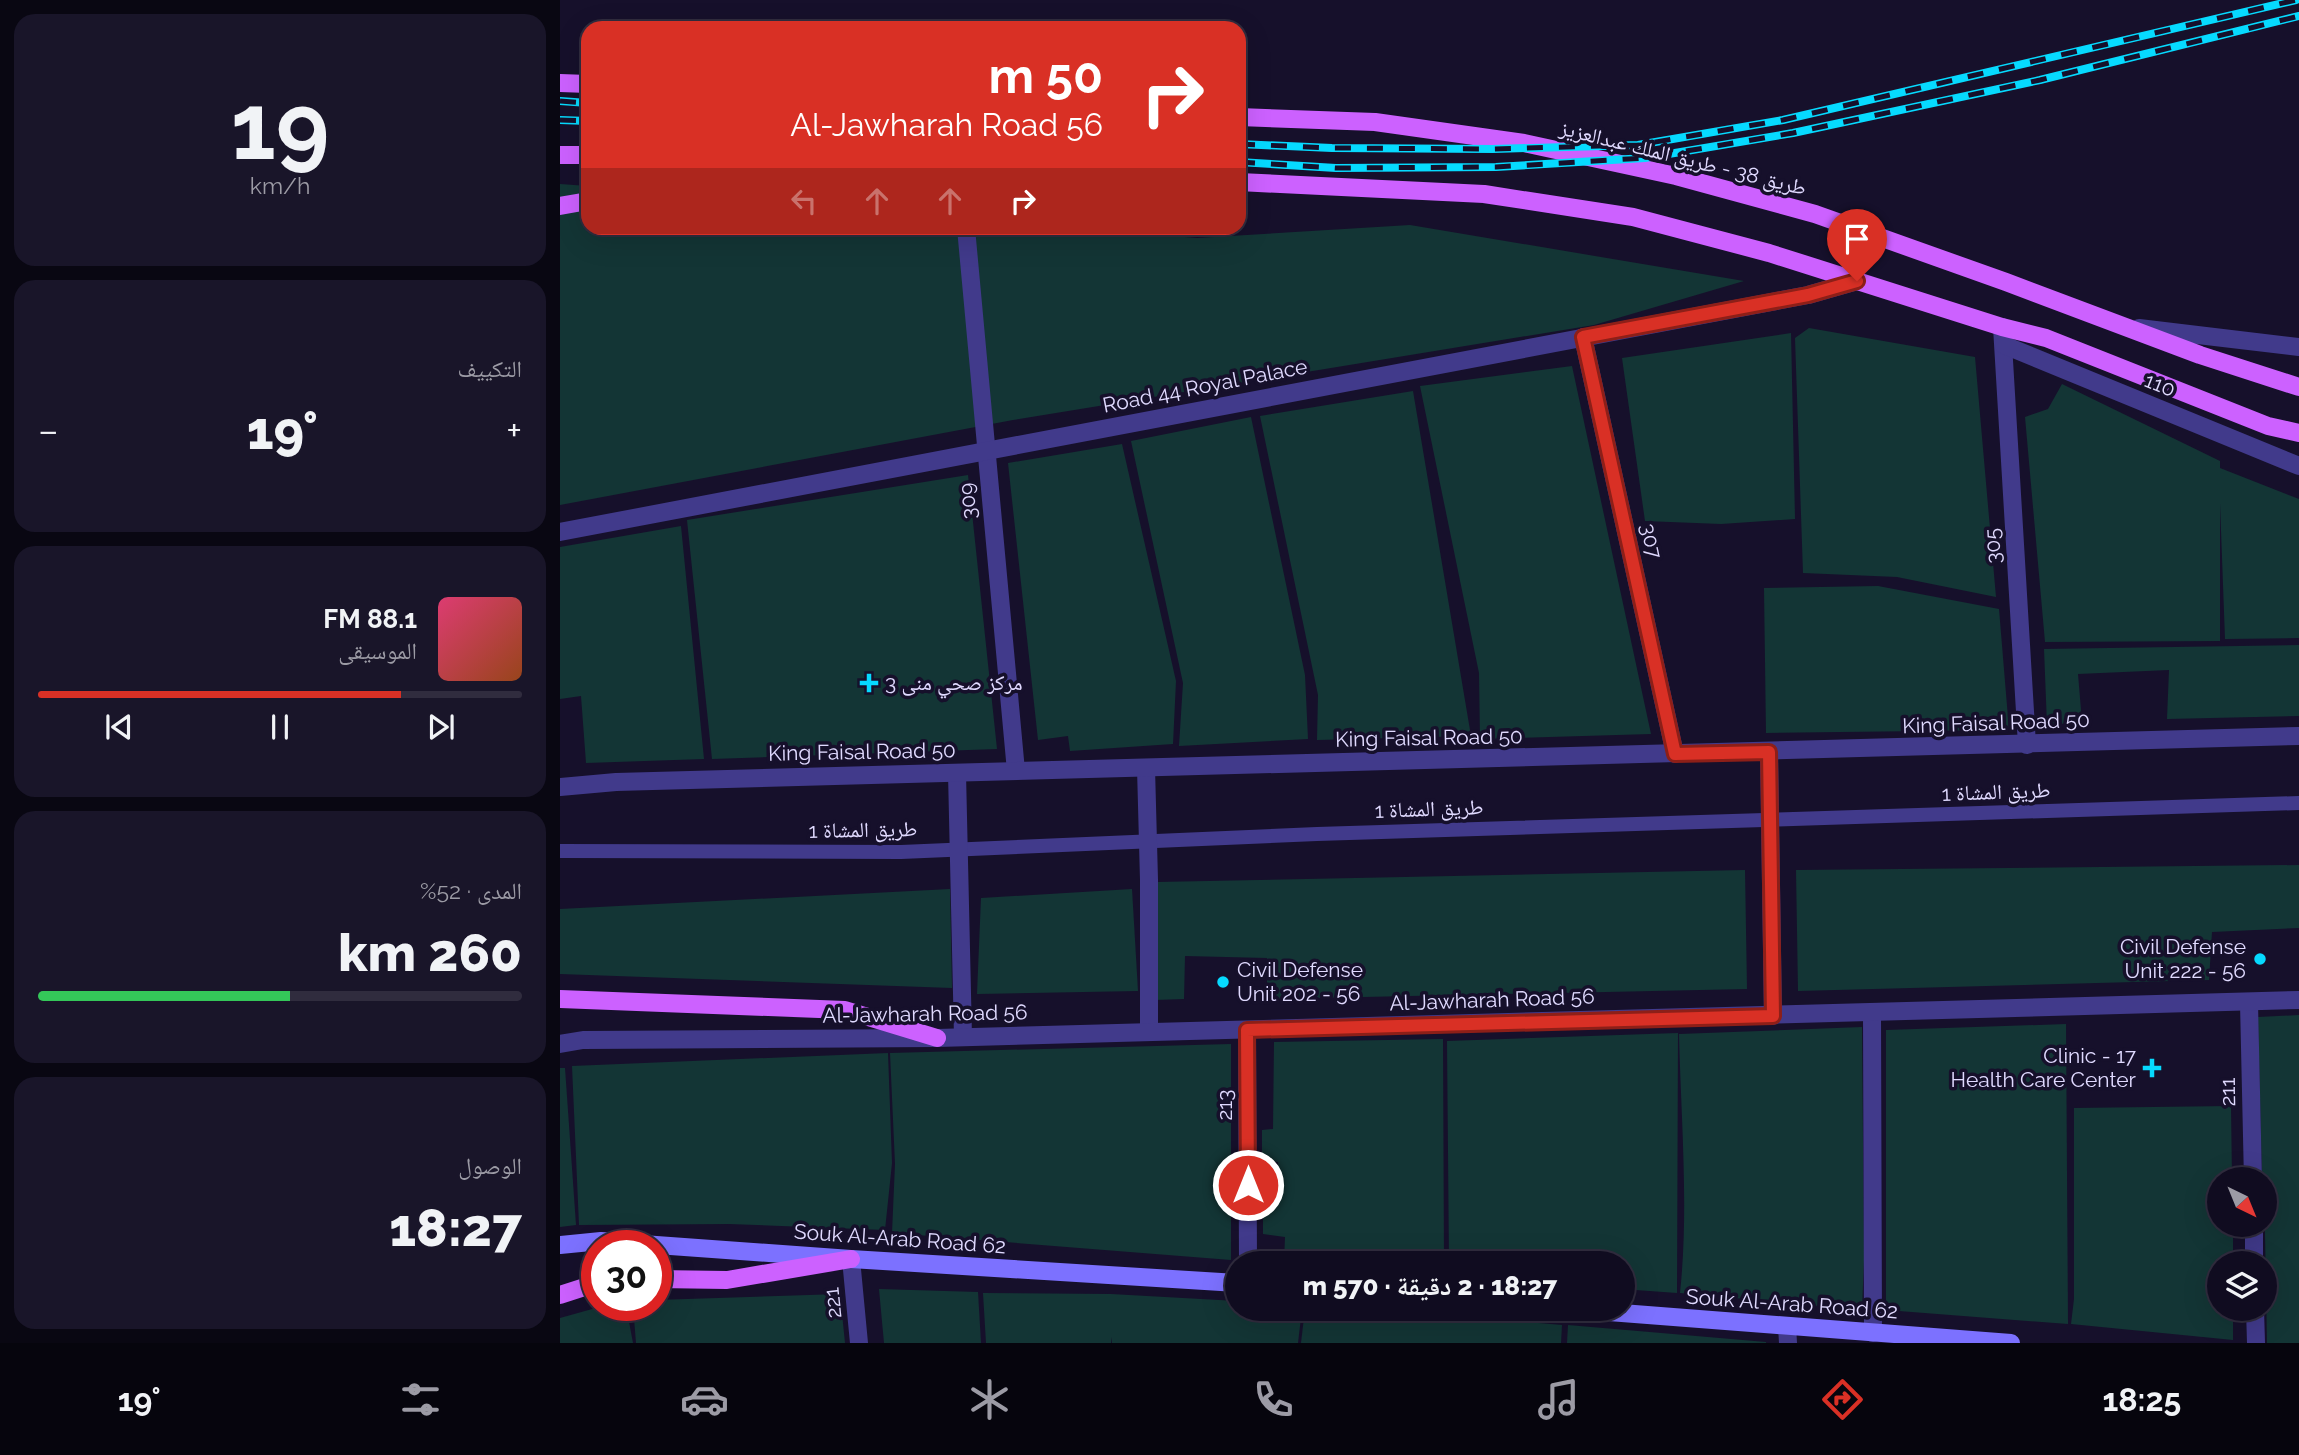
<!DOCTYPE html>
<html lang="ar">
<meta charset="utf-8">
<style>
:root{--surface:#100c20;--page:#191529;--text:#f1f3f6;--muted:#9c9ba5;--line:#302c3e;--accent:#d93025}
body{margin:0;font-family:Raleway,"Noto Naskh Arabic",sans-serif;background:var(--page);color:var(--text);direction:rtl;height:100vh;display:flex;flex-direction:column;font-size:26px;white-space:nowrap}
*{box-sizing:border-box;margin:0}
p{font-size:23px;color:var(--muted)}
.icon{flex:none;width:38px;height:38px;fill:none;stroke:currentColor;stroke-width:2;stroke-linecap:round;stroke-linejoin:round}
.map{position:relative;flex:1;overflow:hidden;direction:ltr}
.drawer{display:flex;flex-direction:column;gap:14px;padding:14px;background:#090712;width:560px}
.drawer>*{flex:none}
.hud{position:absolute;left:21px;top:21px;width:665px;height:214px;border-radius:21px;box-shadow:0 7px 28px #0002,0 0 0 2px var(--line);direction:rtl;background:#d93025;color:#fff;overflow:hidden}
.needle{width:46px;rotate:137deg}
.fabs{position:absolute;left:1647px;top:1167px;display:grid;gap:14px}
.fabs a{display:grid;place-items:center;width:70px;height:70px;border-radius:50%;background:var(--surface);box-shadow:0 7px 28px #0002,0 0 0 2px var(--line);font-size:35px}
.speed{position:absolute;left:21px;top:1230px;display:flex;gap:14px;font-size:35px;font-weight:700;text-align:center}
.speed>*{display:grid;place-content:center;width:91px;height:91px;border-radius:50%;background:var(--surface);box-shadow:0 7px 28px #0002,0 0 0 2px var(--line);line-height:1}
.speed .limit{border:10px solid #d22;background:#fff;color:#111}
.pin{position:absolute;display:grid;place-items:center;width:60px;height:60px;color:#fff;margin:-72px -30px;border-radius:50% 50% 50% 0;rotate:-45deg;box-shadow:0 0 7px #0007}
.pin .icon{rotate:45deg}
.me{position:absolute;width:77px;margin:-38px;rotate:0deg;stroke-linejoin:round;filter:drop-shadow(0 0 5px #0008)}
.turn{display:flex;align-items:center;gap:24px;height:147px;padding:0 28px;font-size:32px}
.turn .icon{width:91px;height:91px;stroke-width:2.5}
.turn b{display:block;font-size:49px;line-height:60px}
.lanes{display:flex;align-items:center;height:66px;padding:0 28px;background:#0003;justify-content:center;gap:35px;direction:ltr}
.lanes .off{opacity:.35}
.big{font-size:52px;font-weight:800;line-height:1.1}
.drawer .card{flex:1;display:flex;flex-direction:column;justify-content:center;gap:10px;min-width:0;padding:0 24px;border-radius:21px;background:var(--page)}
.drawer .dial{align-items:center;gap:0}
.dial b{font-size:91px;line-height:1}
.song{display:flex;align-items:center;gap:21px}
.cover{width:84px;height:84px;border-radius:10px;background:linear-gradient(135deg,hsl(340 70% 55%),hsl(20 70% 35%))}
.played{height:7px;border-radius:4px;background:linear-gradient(90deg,var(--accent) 75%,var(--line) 75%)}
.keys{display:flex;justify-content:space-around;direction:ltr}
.heat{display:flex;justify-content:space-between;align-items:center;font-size:38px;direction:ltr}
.charge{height:10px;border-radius:5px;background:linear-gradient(90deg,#34c759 52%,var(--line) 0)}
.trip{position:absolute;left:665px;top:1251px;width:410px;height:70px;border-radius:35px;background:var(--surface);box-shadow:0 7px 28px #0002,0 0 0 2px var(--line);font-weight:800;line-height:70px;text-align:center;direction:rtl}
.tab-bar{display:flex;height:112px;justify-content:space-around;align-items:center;background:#06050d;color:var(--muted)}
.tab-bar .icon{width:49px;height:49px}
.tab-bar .selected{color:var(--accent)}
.tab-bar b{font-size:32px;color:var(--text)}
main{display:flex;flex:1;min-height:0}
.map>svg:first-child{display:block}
.green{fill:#133535}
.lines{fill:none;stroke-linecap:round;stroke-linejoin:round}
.pedestrian{stroke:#413a8b;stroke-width:14}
.minor{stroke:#413a8b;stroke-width:18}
.secondary{stroke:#7c71ff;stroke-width:18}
.primary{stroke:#cc61ff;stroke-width:18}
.rail-casing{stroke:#06daff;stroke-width:8}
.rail{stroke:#16102b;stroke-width:5;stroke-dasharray:16;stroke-linecap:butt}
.route-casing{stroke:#8d1f18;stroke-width:18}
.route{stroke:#d93025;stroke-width:12}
.poi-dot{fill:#06daff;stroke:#16102b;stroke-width:2.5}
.labels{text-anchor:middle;stroke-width:7;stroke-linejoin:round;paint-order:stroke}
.street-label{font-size:21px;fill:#e0daff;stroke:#16102b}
.poi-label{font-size:21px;fill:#e0daff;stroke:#16102b;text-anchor:start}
</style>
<main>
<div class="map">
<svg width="1739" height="1343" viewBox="0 0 1739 1343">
<rect width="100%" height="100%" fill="#16102b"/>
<!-- green -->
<g class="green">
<path d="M0,184l28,2v42h486l123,10 213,-13 334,56 -150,44 -581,95 -453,85z"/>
<path d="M1249,328l166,29 21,240 -99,-20 -94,-4 -8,-235z"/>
<path d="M1231,333l4,186 -74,5 -76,-3 -23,-163z"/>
<path d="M1012,366l79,368 -171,5 -1,-66 -59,-287z"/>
<path d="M1502,384l158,77v7l79,31v139l-74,1 -5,-136v138l-175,1 -20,-225 23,-8z"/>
<path d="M853,391l58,345 -154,4 1,-45 -58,-279z"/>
<path d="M691,417l54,258 3,64 -129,7 4,-63 -52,-242z"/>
<path d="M562,444l54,237 -3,63 -103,7 -2,-15 -30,4 -30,-277z"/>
<path d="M408,475l29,274 -285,10 -25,-239z"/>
<path d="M121,526l23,233 -118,4 -5,-67 -21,3v-152z"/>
<path d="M1318,586l121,23 10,121 -243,3 -2,-145z"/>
<path d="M1739,645v71l-132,3 2,-49 -91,4 4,48 -35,3 -3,-76z"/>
<path d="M1739,865v63l-87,4 -3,48 -411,11 -2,-121z"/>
<path d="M1185,870l2,119 -480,10v-41l-82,-2 -1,43 -30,1 3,-118z"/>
<path d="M390,889l2,99 -392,-14v-65z"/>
<path d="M572,889l6,102 -161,3 4,-96z"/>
<path d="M1739,1015v328h-32l-3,-163 -2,-1 -4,-162z"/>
<path d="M1506,1024l2,300 -182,-14v-280z"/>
<path d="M1302,1027l2,233 -2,50 -182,-17c9,-85 1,-173 -1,-259z"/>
<path d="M1118,1033l-1,260 -55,-4v-25l-173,-1 -2,-222z"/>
<path d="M883,1039l1,224h-160l1,-26 -22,-3v-42l13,-2 2,-28 -16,-1v-31l11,-1 1,-87z"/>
<path d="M671,1044v216l-339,-27 3,-69 -5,-111z"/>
<path d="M328,1053l4,110 -7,67 -156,-6 -150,1 -7,-159z"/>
<path d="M0,1068h5l11,157 -16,2z"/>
<path d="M1671,1106l1,73 -13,1v45h14v38l-14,1v45h14v31l-162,-16 3,-25v-191z"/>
<path d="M319,1289l99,3 3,51h-97z"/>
<path d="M423,1293l128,1 126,7v8h65l-4,34h-186v-6l-1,6h-125z"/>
<path d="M280,1294l5,49h-209l-3,-37h23v-6z"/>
<path d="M43,1306h23l7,37h-73v-25z"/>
<path d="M745,1309h69l188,16 -1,18h-260z"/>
<path d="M1008,1325l198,17v1h-199z"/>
</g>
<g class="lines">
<!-- pedestrian -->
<path class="pedestrian" d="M0,851l341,1 416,-18 982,-31"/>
<!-- minor -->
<g class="minor">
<path d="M406,228l50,543"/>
<path d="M1442,327l25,418"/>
<path d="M1579,328l160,19"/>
<path d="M1023,337l92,417"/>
<path d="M1444,345l295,121"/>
<path d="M0,532l1248,-237 49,-14"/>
<path d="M1209,752l4,264"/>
<path d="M586,768l3,112v152"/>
<path d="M397,773l6,264"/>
<path d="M0,787l56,-5 1683,-46"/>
<path d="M1689,1003l4,177"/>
<path d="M1312,1013l1,320"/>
<path d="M687,1030l1,234"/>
<path d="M0,1044l23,-4 354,-2 1362,-38"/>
<path d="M1694,1225v39"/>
<path d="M291,1259l8,84"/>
<path d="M1695,1309l1,34"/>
<path d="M1227,1326l1,17"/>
</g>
<!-- secondary -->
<g class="secondary">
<path d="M0,1245l41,-4 250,18 386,24"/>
<path d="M1010,1309l441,34"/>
</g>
<!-- primary -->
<g class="primary">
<path d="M0,83l28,1"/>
<path d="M679,117l136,5 149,21 152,33 139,38 191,68 194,73 99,32"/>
<path d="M0,155h28"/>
<path d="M679,182l245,12 149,23 136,36 233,74 44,11 222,88 31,7"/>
<path d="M0,206l28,-5"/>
<path d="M0,999l285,11 92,28"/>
<path d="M96,1279l71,1 124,-21"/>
<path d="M0,1295l37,-12"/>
</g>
<!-- rail casing -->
<g class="rail-casing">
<g id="rail">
<path d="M0,101l28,2"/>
<path d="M0,120l28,1"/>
<path d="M679,144l93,4 161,1 145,-4 145,-25 513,-120"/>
<path d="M679,162l97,6 160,-1 149,-9 148,-25 247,-53 259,-64"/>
</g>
</g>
<!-- rail -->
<use href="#rail" class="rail"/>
</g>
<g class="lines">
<!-- route casing -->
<g class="route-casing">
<path id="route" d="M688,1185l-1,-155 526,-14 -4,-264 -94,2 -92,-417 225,-42 49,-14"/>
</g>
<!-- route -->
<use href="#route" class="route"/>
</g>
<!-- markers -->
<g class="poi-dot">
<path d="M305.5 672.5h7v7h7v7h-7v7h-7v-7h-7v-7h7z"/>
<circle cx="1700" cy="959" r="7"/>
<circle cx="663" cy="982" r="7"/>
<path d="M1588.5 1057.5h7v7h7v7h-7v7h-7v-7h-7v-7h7z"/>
</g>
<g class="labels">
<!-- street labels -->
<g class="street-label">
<text transform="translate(1123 158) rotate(14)" y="7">طريق 38 - طريق الملك عبدالعزيز</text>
<text transform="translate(1600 385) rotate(22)" y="7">110</text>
<text transform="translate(645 386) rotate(-11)" y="7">Road 44 Royal Palace</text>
<text transform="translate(408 501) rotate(-95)" y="7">309</text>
<text transform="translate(1091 541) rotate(78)" y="7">307</text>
<text transform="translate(1433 546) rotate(-93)" y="7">305</text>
<text transform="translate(1436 723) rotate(-2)" y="7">King Faisal Road 50</text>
<text transform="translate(869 738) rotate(-1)" y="7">King Faisal Road 50</text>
<text transform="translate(302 752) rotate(-1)" y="7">King Faisal Road 50</text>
<text transform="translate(1436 792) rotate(-2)" y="7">طريق المشاة 1</text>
<text transform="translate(869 809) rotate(-2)" y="7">طريق المشاة 1</text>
<text transform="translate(303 830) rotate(-1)" y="7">طريق المشاة 1</text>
<text transform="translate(932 1000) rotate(-2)" y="7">Al-Jawharah Road 56</text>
<text transform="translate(365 1014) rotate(-1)" y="7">Al-Jawharah Road 56</text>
<text transform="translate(1668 1092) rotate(-91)" y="7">211</text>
<text transform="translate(665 1105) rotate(-90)" y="7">213</text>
<text transform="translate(340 1239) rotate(4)" y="7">Souk Al-Arab Road 62</text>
<text transform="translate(273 1303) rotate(-96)" y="7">221</text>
<text transform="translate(1232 1304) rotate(4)" y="7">Souk Al-Arab Road 62</text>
</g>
<!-- poi labels -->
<g class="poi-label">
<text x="325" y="690">مركز صحي منى 3</text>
<text x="1686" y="954" text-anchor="end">Civil Defense<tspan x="1686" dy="24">Unit 222 - 56</tspan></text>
<text x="677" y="977">Civil Defense<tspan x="677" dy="24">Unit 202 - 56</tspan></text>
<text x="1576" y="1063" text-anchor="end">Clinic - 17<tspan x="1576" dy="24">Health Care Center</tspan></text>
</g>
</g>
</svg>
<div class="fabs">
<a><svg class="needle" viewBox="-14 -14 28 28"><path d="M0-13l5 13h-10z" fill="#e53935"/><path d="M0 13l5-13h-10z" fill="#9c9ba5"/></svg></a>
<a><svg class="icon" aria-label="layers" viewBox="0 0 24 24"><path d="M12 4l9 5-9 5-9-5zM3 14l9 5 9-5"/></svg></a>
</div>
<div class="speed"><div class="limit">30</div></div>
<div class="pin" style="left:1297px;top:281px;background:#d93025"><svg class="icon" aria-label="arrive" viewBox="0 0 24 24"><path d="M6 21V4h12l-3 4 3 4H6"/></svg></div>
<svg class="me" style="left:688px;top:1185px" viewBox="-20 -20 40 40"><circle r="17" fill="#d93025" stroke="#fff" stroke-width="3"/><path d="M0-11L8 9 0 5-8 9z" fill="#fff"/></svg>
<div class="trip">18:27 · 2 دقيقة · 570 m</div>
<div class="hud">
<div class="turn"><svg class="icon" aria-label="right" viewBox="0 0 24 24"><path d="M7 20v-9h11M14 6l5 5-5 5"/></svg><div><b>50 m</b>Al-Jawharah Road 56</div></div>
<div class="lanes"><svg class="icon off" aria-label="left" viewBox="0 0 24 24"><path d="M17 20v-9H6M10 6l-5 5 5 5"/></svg><svg class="icon off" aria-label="ahead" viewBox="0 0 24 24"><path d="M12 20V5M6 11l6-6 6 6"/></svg><svg class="icon off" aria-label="ahead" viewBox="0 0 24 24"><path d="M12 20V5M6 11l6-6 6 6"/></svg><svg class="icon" aria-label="right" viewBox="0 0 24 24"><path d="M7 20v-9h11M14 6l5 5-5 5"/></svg></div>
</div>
</div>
<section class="drawer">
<div class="card dial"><b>19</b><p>km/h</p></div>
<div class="card"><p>التكييف</p>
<div class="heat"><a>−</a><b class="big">19°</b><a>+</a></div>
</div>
<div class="card">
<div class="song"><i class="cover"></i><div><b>88.1 FM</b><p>الموسيقى</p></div></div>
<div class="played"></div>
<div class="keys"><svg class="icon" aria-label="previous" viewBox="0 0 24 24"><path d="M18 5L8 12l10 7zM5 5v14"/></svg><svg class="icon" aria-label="pause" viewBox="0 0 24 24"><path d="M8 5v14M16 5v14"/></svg><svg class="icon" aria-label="next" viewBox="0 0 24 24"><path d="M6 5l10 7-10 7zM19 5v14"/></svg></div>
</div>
<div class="card"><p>المدى · 52%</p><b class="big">260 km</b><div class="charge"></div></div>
<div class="card"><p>الوصول</p><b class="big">18:27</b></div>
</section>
</main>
<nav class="tab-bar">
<b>18:25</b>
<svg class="icon selected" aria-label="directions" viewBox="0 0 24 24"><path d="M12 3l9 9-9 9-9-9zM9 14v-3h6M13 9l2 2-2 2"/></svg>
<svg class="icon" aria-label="music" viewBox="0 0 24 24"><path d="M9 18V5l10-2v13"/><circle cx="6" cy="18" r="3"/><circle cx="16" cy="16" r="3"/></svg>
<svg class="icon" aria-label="phone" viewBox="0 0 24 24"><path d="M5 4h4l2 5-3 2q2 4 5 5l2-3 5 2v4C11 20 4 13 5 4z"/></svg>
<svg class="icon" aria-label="climate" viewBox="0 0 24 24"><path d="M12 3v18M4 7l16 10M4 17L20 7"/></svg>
<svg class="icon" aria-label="car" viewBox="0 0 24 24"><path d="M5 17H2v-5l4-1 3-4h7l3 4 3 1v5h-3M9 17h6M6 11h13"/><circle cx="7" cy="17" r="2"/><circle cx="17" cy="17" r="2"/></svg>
<svg class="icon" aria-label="filters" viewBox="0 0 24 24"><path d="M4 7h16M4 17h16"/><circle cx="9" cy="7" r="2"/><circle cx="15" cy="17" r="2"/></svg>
<b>19°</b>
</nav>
